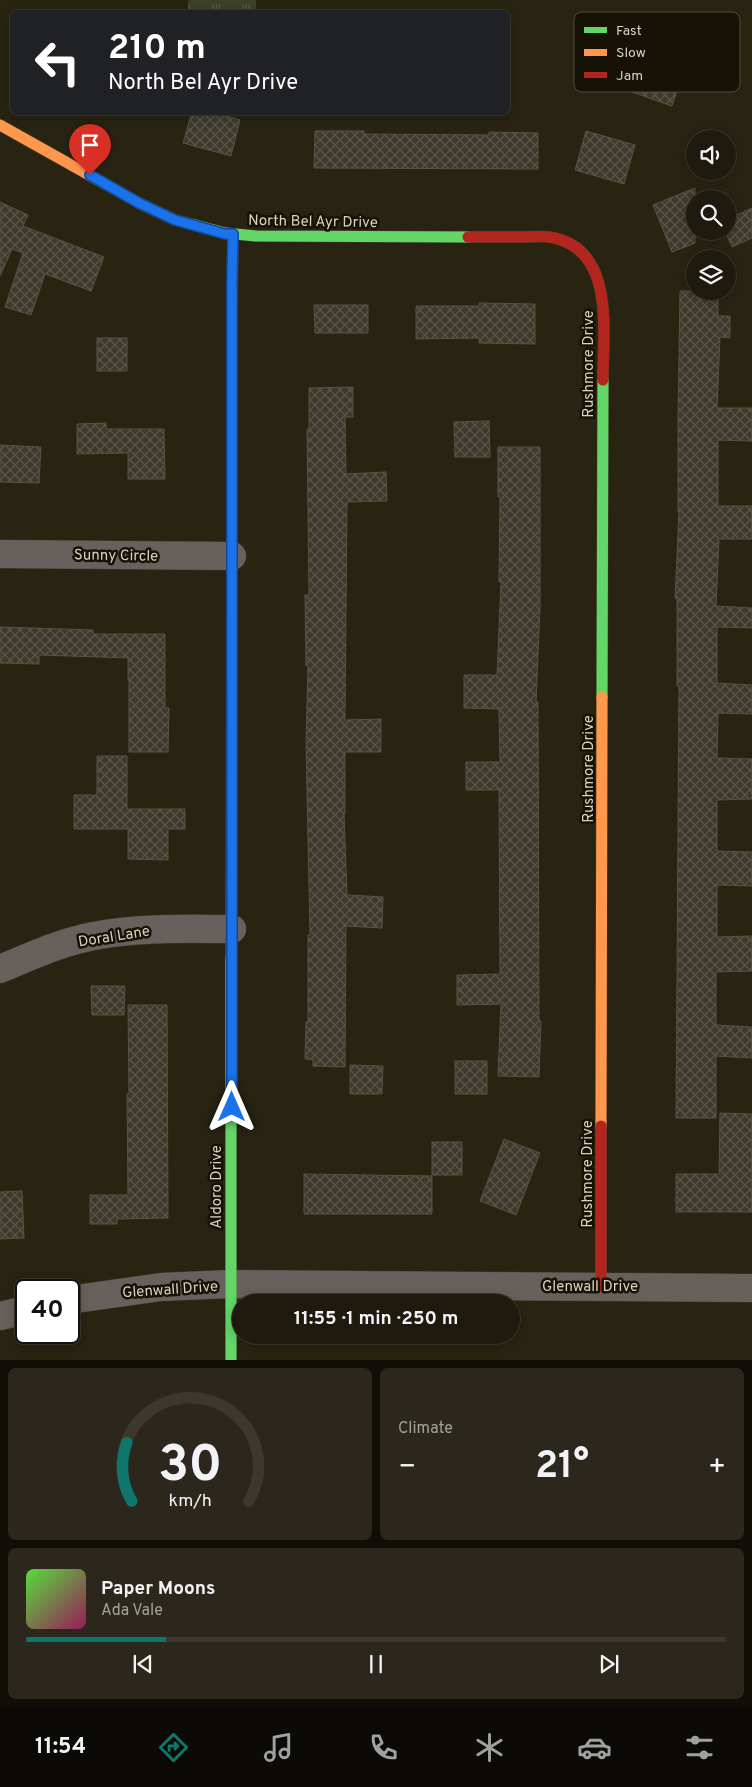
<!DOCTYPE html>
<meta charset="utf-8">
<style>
:root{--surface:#1f1a0e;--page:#2c271c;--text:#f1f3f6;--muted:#a1a19e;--line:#3c382e;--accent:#0f766e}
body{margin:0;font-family:Overpass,sans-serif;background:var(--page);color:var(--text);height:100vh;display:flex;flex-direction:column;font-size:19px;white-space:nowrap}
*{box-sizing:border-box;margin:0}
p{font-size:16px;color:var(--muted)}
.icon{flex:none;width:28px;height:28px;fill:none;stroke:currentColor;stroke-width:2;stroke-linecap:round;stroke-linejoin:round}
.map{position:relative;height:1360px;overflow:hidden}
.drawer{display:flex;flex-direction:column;gap:8px;padding:8px;background:#110e08;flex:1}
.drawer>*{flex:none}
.guide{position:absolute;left:10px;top:10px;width:500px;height:105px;border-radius:8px;box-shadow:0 2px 12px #0003,0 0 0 1px var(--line);background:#202124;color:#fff;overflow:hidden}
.tools{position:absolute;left:686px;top:130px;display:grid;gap:10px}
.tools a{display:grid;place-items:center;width:50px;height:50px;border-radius:50%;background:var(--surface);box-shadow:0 2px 12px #0003,0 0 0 1px var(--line);font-size:25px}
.speed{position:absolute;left:15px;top:1279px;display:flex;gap:10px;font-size:25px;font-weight:700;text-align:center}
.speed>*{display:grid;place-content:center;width:65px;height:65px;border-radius:50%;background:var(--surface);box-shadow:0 2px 12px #0003,0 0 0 1px var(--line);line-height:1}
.speed .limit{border:2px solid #111;border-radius:8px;background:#fff;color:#111}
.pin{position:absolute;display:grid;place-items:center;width:42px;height:42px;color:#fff;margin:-51px -21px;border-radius:50% 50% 50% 0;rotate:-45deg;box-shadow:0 0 5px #0007}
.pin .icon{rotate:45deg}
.me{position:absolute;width:55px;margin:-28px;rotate:0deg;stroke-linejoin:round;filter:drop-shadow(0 0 4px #0008)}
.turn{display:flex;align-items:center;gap:18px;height:105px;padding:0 15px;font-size:22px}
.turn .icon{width:65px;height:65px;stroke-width:2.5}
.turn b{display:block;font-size:35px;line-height:42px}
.big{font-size:38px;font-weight:700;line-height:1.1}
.drawer .tile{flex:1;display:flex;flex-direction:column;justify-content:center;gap:8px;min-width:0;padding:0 18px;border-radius:8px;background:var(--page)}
.drawer .dial{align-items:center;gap:0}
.dial svg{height:130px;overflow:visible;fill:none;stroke:var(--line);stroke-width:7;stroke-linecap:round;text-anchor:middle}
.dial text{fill:var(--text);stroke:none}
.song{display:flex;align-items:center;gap:15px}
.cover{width:60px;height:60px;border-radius:8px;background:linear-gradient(135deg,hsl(110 70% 55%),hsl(330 70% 35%))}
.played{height:5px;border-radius:2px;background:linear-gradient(90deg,var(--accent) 20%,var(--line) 20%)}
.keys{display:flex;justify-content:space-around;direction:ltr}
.heat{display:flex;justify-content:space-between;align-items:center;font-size:28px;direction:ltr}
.drawer .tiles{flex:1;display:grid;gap:8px;grid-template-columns:1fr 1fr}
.tile:last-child{grid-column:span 2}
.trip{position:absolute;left:232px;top:1294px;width:288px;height:50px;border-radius:25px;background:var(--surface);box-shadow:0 2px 12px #0003,0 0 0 1px var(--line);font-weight:700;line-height:50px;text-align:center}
.tab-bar{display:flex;height:80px;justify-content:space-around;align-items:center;background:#0c0a06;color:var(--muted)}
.tab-bar .icon{width:35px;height:35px}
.tab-bar .active{color:var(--accent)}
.tab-bar b{font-size:22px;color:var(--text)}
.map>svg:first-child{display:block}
.grass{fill:url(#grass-tufts)}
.building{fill:url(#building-cross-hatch);stroke:#575244}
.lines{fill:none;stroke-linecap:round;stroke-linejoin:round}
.street-casing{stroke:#433e30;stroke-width:29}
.fast-casing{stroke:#433e30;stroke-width:12}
.slow-casing{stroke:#433e30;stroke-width:12}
.jam-casing{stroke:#433e30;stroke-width:12}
.street{stroke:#66615d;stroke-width:28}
.fast{stroke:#63d668;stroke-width:11}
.slow{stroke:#ff974d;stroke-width:11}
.jam{stroke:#b3261e;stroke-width:11}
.route-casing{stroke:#114b97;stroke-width:12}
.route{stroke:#1a73e8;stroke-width:9}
.labels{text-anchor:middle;stroke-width:5;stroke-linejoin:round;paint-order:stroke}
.street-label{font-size:15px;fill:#d9d2c1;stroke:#161205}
.key{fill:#161205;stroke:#504c3d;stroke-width:1}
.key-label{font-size:14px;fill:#d9d2c1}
</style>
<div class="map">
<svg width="752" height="1360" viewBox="0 0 752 1360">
<defs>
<pattern id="grass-tufts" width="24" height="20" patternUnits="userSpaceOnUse" patternTransform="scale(1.25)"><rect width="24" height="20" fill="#3e402a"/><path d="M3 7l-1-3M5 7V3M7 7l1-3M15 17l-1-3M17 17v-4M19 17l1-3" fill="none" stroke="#595b47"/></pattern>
<pattern id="building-cross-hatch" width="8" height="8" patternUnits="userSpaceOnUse" patternTransform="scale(1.25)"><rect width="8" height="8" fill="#3e392c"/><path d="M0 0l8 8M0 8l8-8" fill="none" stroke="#595549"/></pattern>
</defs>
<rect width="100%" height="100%" fill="#292312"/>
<!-- grass -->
<rect class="grass" x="188" y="0" width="68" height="12"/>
<!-- building -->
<g class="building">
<path d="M640,58l43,15 -11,33 -43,-15z"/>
<path d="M192,112h21l27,8 -9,36 -48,-13z"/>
<path d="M315,131h49v3l125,1v-3l49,1v36l-224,-1z"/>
<path d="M586,131l49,14 -11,39 -49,-14z"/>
<path d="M695,188v55l-23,9 -19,-47z"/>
<path d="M0,202l28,13 -5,11 81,31 -13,34 -46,-17 -14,41 -26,-8 18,-54 -11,-4 -12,27z"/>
<path d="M752,208v30l-20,9 -7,-16h3v-12z"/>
<path d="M680,291l38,1v24h12v22l-10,-1 -3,71h35v33l-34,-1v66h34v33h-33l-3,67 36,2v20l-35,-1v56l35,2v29l-34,-1 -1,45 35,1v40l-35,1v51l35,1v34l-35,-1v52l35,-1v35l-36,1v53l36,2v31l-36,-2v62h-40l3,-432h-2v-88h-2l4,-86h-1v-95z"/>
<path d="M479,303l56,1v40l-56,-1v-5l-63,1v-33h63z"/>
<path d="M314,305h54v28h-53z"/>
<rect x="97" y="338" width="30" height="33"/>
<path d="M353,387v30h-8l1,57 40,-2 1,29 -40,1 -2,218 36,-1v33h-36v62h-1l3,81 36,2 -1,31 -36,-2 -1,141 -32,-1v-6l-8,-1 1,-37h2v-87h2l-4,-193 2,-76h-2l-1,-71h4l-2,-166h2v-41z"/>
<path d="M489,421l1,36h-35l-1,-35z"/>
<path d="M106,423v6h58l1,50h-37v-26l-51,1v-30z"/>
<path d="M0,445l41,2 -2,36 -39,-1z"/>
<path d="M498,447h42v160l-4,95h2l1,319h2l-2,56 -41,-1 3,-72 -44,1v-30l43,-1 -1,-184h-33v-28h34l-1,-53 -35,-1v-33h33l4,-93h-2l1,-85h-2z"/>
<path d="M0,627l93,3v4h72v74h4l-1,44h-39v-72h-1v-22l-89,-3v9l-39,-1z"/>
<path d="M97,756h30v53h58v20h-17v31l-40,-1v-30h-54v-34h23z"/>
<path d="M91,986h34l-1,29h-32z"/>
<path d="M128,1005h39l1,213 -51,1v5h-27v-29h38l-1,-101h2z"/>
<rect x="455" y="1061" width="32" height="33"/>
<path d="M350,1065l33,1 -1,28h-32z"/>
<path d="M720,1113l32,1v98h-76v-38h43z"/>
<path d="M504,1139l36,14 -24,62 -36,-14z"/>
<rect x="432" y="1142" width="30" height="33"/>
<path d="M304,1174l128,2v38h-128z"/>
<path d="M22,1191l2,47 -24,1v-47z"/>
</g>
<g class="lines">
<!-- street casing -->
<g class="street-casing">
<g id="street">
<path d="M0,554l232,2"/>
<path d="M0,969c31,-13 61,-27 94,-33 46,-9 92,-7 138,-7"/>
<path d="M69,1300l92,-13 70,-3 521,4"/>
<path d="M0,1316l26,-6"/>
</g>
</g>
<!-- fast casing -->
<g class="fast-casing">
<g id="fast">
<path d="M195,225l30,8 31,3 212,1"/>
<path d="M602,697l1,-317"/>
<path d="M231,1360v-402"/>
</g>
</g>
<!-- slow casing -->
<g class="slow-casing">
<g id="slow">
<path d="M0,125l139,78 36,17 20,5"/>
<path d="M232,598v-292"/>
<path d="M601,1126l1,-429"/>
</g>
</g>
<!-- jam casing -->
<g class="jam-casing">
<g id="jam">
<path d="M468,237c18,0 36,0 54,0 9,0 18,-1 27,0 67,10 54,94 54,143"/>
<path d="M232,306l1,-72"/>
<path d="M231,958l1,-360"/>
<path d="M601,1286v-160"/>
</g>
</g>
<!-- street -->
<use href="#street" class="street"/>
<!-- fast -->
<use href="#fast" class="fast"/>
<!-- slow -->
<use href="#slow" class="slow"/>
<!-- jam -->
<use href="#jam" class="jam"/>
</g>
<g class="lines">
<!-- route casing -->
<g class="route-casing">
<path id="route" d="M90,175l49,28 36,17 50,14h8l-1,46v827"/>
</g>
<!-- route -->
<use href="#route" class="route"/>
</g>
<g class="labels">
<!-- street labels -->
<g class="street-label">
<text transform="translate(313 221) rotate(1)" y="5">North Bel Ayr Drive</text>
<text transform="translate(588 364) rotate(-90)" y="5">Rushmore Drive</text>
<text transform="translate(116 555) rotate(1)" y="5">Sunny Circle</text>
<text transform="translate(588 769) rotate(-90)" y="5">Rushmore Drive</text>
<text transform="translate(114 936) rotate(-9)" y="5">Doral Lane</text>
<text transform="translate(587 1174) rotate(-90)" y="5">Rushmore Drive</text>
<text transform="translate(216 1187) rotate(-90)" y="5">Aldoro Drive</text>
<text x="590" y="1291">Glenwall Drive</text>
<text transform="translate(170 1289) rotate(-4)" y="5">Glenwall Drive</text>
</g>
</g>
<!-- legend -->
<rect x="574" y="12" width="166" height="80" rx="8" class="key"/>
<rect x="584" y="27" width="23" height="6" fill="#63d668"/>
<rect x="584" y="49" width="23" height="7" fill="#ff974d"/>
<rect x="584" y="72" width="23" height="6" fill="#b3261e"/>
<g class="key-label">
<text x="616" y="35">Fast</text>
<text x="616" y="57">Slow</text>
<text x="616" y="80">Jam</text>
</g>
</svg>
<div class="tools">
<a><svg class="icon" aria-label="sound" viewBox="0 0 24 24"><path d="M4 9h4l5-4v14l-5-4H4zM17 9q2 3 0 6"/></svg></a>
<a><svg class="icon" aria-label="search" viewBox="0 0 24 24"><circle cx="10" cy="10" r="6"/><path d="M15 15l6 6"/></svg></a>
<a><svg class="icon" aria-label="layers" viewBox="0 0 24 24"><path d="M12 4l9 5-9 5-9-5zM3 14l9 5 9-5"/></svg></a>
</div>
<div class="speed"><div class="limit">40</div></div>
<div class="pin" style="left:90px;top:175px;background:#d93025"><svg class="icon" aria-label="arrive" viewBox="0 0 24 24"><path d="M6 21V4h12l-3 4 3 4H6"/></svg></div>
<svg class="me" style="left:232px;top:1107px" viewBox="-20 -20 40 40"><path d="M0-17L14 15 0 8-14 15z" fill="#1a73e8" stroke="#fff" stroke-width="4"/></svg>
<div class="trip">11:55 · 1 min · 250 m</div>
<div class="guide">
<div class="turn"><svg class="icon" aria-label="left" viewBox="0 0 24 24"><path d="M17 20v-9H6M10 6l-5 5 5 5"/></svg><div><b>210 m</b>North Bel Ayr Drive</div></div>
</div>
</div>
<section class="drawer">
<div class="tiles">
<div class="tile dial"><svg viewBox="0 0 100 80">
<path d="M14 69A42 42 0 1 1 86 69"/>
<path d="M14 69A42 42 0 0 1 11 33" stroke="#0f766e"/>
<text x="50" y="56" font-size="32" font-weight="700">30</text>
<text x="50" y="72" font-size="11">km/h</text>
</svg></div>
<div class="tile"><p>Climate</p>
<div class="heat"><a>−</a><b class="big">21°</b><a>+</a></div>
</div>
<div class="tile">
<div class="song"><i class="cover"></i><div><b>Paper Moons</b><p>Ada Vale</p></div></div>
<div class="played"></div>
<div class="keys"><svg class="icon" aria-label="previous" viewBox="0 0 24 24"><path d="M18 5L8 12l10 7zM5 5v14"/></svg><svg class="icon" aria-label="pause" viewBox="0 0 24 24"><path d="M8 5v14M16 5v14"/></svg><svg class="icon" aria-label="next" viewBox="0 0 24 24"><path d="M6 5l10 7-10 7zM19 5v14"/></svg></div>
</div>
</div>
</section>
<nav class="tab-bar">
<b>11:54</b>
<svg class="icon active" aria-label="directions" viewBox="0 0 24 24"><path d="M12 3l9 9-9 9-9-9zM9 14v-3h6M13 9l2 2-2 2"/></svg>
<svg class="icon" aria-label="music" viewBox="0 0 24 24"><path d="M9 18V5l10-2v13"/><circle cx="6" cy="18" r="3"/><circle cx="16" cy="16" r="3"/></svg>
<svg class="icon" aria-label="phone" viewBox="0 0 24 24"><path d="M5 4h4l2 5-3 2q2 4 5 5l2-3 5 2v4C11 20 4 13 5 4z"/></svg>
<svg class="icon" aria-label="climate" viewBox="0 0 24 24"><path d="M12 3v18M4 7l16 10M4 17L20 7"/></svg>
<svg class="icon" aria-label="car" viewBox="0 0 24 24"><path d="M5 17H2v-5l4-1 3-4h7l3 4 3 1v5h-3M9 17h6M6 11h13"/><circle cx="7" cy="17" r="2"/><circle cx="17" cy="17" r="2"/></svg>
<svg class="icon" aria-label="filters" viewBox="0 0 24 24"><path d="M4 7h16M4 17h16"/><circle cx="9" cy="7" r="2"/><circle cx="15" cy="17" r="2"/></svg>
</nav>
